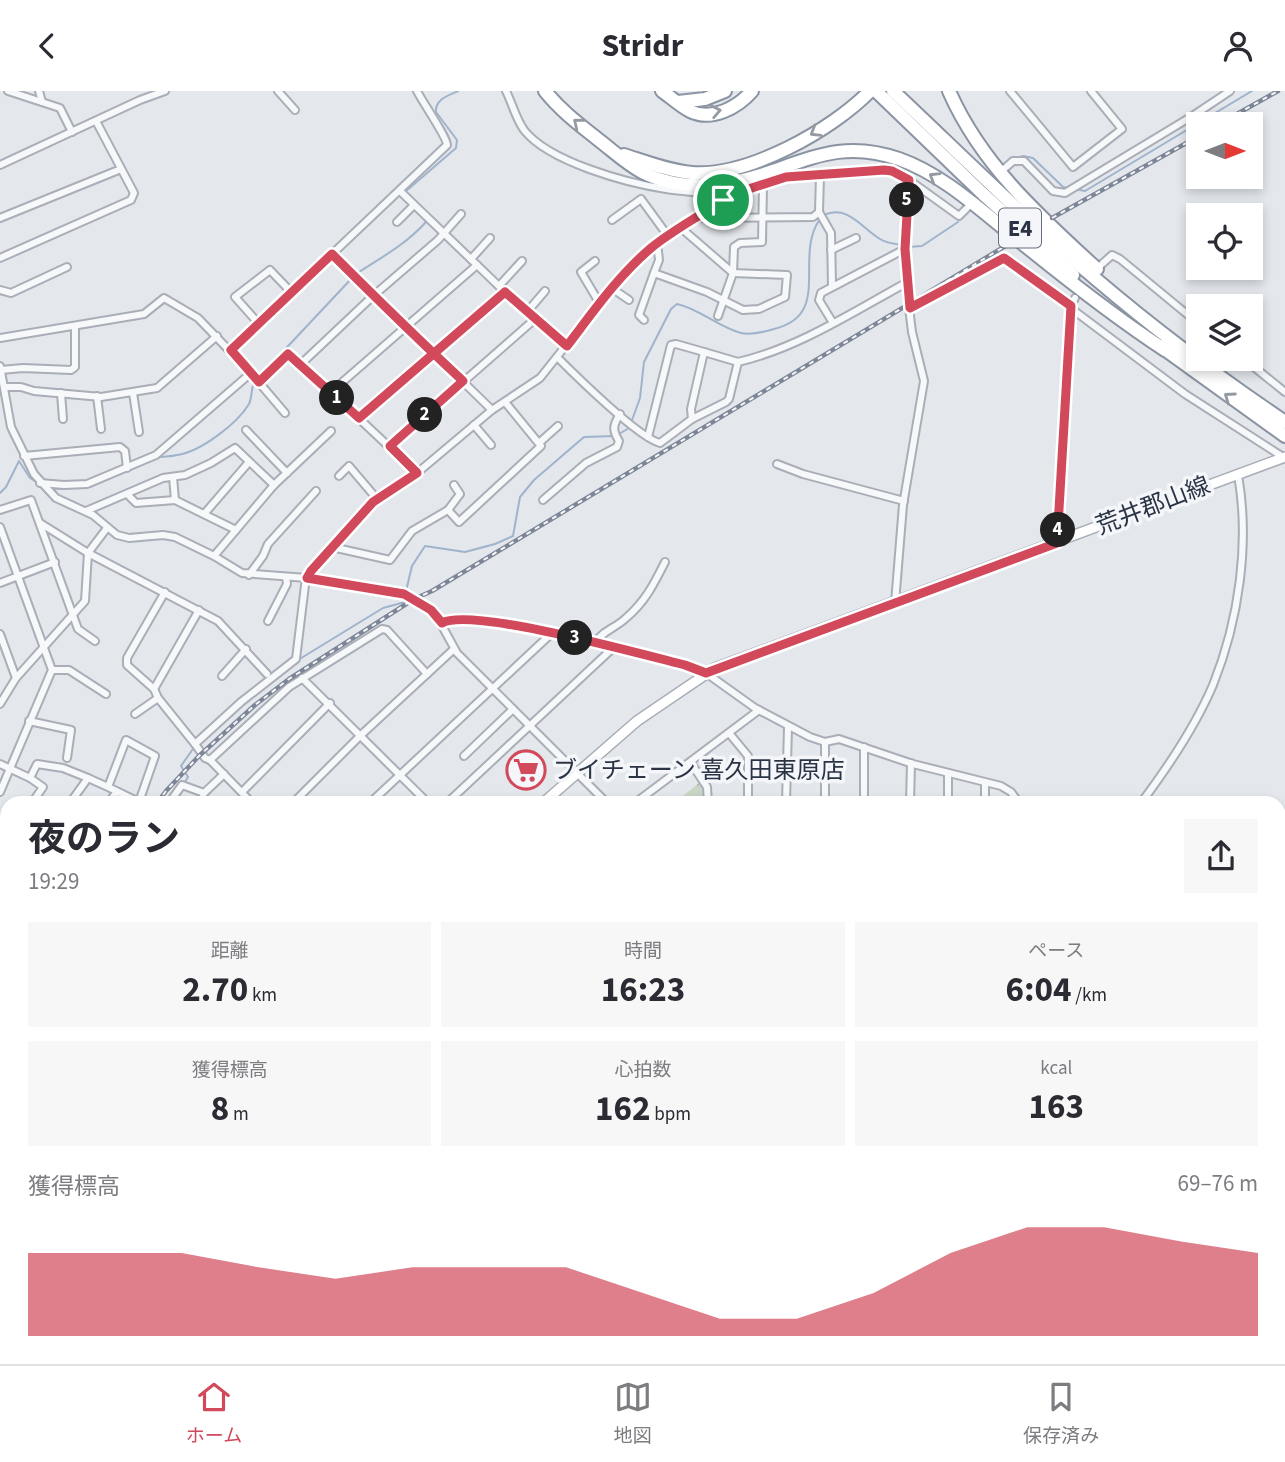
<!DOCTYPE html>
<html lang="ja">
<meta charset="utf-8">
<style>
:root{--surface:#fff;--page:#f7f7f7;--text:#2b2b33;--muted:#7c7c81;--line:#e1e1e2;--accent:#d1495b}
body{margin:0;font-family:"Source Sans 3","Noto Sans JP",sans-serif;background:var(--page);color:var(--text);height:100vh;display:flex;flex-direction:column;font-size:26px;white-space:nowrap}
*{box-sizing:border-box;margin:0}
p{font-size:23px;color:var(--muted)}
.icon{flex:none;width:38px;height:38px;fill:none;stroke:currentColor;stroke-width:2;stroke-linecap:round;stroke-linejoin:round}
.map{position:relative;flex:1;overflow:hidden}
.panel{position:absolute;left:0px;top:705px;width:1286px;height:569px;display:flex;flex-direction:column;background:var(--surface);border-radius:21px 21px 0 0;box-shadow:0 4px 10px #0003}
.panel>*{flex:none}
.needle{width:46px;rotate:90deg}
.tools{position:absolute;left:1186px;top:21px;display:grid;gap:14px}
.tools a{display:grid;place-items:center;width:77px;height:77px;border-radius:0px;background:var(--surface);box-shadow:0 4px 10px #0003;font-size:35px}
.pin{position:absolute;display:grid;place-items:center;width:60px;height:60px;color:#fff;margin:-30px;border:4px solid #fff;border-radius:50%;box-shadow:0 2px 7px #0007}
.km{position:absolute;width:35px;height:35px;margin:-18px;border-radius:50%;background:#222;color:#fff;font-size:19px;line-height:35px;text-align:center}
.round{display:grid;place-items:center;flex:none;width:74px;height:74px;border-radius:0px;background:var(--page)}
.summary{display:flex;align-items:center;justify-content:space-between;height:119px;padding:0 28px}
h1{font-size:38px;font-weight:700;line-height:52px}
.metrics{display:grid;grid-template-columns:repeat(3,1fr);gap:10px;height:119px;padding:7px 28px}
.metrics div{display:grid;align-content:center;border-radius:0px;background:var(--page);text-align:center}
.metrics b{font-size:35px;font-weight:700}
.metrics small{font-size:19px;font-weight:400}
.metrics p{font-size:19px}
.chart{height:196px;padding:14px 28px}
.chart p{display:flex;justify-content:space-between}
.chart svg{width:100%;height:126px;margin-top:7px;fill:var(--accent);opacity:.7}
header{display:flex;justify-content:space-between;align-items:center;height:91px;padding:0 28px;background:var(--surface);font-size:32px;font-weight:700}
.tab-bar{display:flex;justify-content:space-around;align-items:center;height:98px;border-top:2px solid var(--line);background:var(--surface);font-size:19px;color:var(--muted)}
.tab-bar a{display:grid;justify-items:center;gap:4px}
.tab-bar .on{color:var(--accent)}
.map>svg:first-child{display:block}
</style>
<header><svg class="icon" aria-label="back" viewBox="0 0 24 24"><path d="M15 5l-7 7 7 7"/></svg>Stridr<svg class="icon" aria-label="person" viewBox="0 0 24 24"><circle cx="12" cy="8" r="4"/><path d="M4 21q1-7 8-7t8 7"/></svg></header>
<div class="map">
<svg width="1285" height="1273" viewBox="0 0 1285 1273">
<defs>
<pattern id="grass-tufts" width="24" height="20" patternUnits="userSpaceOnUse" patternTransform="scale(1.75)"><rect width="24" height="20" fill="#c9d6c5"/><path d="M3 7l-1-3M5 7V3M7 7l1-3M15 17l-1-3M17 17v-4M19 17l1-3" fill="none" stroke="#adb8ab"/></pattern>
</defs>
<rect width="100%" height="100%" fill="#e4e7ec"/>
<polygon fill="url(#grass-tufts)" points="699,692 704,698 704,712 674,712"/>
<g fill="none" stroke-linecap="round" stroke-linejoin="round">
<g stroke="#9fb4cc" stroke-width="2">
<polyline points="1020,66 1023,65 1033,67 1063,96 1069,97"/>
<polyline points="1075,98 1085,100 1252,0"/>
<path d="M407 103 405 101 456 57 457 49 436 21C435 8 448 5 458 0"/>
<path d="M824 124C847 113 862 137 880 148 886 152 895 153 902 154"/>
<polyline points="908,156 922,155 958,131"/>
<path d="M356 183C382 166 405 154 426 131L422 125"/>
<polyline points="260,285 352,187"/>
<path d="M631 332 640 307 644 271 671 218 677 213C700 218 718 236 741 242 751 244 764 241 774 238 833 224 793 166 820 128"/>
<polyline points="619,343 629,337"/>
<path d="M155 367C163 365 169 366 177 364 200 361 237 333 249 313 252 307 251 298 254 292"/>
<polyline points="50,397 54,398 90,396 147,371"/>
<polyline points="0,402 6,396 19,370 30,387 38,392"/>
<polyline points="406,500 412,475 425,455 465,461 495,453 513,445 520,406 534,389 584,346 614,345"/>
<polyline points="298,569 383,517 405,511 405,506"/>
<polyline points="185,691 188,686 181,675 195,655"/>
<polyline points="134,1273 135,1267"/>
</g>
<g stroke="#9fb4cc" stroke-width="12">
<polyline points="1279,1058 1285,1051"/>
<polyline points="1156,1273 1160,1267"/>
</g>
<g stroke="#a9aeb7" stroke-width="10">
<g id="street">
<polyline points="8,0 60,17 72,41"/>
<polyline points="39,0 42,11"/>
<polyline points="278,0 295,19"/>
<path d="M506 0C512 12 516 28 524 39 549 71 627 92 666 98 684 101 707 100 723 109"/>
<polyline points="1010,0 1073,76 1122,38 1091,0"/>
<polyline points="0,74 140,9 165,0"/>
<polyline points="1004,78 1013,70 1024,70 1053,100 1065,102 1194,24 1230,0"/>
<polyline points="820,84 819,121 831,142 832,195"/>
<polyline points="400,100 505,201 567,255"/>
<polyline points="0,127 121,78"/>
<polyline points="697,127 813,126 819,121"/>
<polyline points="612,129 641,108 668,145"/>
<polyline points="397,131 414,114"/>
<polyline points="657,152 659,169 654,182 707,201 743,219 759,218 785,206 787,184 733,182 681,137"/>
<polyline points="831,159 856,147"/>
<polyline points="332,163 492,319"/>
<polyline points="0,167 131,109 134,102 96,30"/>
<polyline points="471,168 490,147"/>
<polyline points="595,170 581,181 600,213"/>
<polyline points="1102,173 1112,164 1120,168 1199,233"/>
<polyline points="499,195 522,170"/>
<polyline points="613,198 629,209"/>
<polyline points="0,199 11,202 67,176"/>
<polyline points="910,217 1004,167 1185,303 1283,366"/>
<polyline points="527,221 545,200"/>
<polyline points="718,225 733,182 734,156 740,152 762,151 763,93"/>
<polyline points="644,229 639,224 654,182"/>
<polyline points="833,232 819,209 821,202 905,158"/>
<polyline points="259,233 235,206 270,179 292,202"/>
<polyline points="0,247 144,223 164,207 198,227 251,282 156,364 87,393 64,394 40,392"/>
<path d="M231 259 447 54C447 46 423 12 417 0"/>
<path d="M558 267C576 285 639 347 660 352L692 328 726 311 729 308 738 271C798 257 853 221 906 192"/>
<polyline points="1244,268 1285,301"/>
<polyline points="0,275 11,336 34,383 56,407 93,424 117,444 129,447 163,444 175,446 214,465 242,482 307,487 399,502 411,506 435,522 457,562 607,712"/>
<polyline points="1,279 23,277 71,279 75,276 75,235"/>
<polyline points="251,282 285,322"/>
<polyline points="259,291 288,263 301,273"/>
<polyline points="5,296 21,296 34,300 101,306 157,297 217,245"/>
<polyline points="331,301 477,174"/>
<polyline points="61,302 63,328"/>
<polyline points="133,302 139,341"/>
<polyline points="97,305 101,338"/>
<polyline points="359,328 505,201"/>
<polyline points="692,328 691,318 704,261 738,271"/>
<polyline points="474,334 491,354"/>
<polyline points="246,339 287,382"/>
<polyline points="648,346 671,254 676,253 704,261"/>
<polyline points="539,352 558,335"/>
<polyline points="390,355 535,228"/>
<polyline points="24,365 120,356 125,360 127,377"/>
<polyline points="777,373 803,383 904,410"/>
<polyline points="417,382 301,273 373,205 438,149 461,123"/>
<polyline points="339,385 349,375 377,408"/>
<polyline points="173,386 175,409 236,439"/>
<polyline points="274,394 331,340"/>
<polyline points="128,404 136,412 175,409"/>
<path d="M543 409 586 372 617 356 619 350C612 339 613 334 620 323"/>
<polyline points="0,419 31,409 78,538 95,550"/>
<polyline points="448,419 460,403 454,394"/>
<polyline points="86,420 163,387 185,384 211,372 235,357 274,394 214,465"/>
<polyline points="205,422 249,371"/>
<polyline points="40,432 88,462 218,530 267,583"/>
<polyline points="0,436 52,579 0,701"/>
<polyline points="1057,452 1071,215 1075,207"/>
<polyline points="332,456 390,469 412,440 448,419 459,431 541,355 505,311"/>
<polyline points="249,484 263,465 268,453 316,400"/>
<polyline points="0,492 55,471"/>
<polyline points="165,501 127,567 127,574 154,598 158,607 195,653 241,611 296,568 305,494 309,483 373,411 417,382 492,319 540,287 622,184 638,169 668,145 733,103 786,86 888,79 909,89 959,125 968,116"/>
<polyline points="895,512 903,414 924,290 912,241 906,192 905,158 909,89"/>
<polyline points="268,530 287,493 286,486"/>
<path d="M442 532C471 516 645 564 686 574L706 582 755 617 810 646 825 651 839 648 913 673 1001 695 1011 701 1019 712"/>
<polyline points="0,543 16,587"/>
<path d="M595 552C603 539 616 537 626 527 645 511 654 493 665 471"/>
<polyline points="52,579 69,579 106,603"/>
<polyline points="222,585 246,558"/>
<polyline points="302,587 428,712"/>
<polyline points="154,598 199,519"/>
<polyline points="0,613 16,587 85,510 88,462 107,437"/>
<polyline points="135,623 158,607"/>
<polyline points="29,630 71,639 67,667"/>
<polyline points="729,642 748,665 748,712"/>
<polyline points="195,653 205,667 210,669 252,712"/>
<polyline points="464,665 513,618"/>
<polyline points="210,669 289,596 382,538 387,539 427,583"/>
<polyline points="691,672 707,696 708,712"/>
<polyline points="0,673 30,687 37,673 63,677 88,687 70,712"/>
<polyline points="30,687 43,696 32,712"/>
<polyline points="88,687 108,696 126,649 155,665 139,711 108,696"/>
<polyline points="242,701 330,612"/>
<polyline points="108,712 117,701"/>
<polyline points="169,712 182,694 204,702"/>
<polyline points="200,712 204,702 224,683"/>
<polyline points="293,712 361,644 454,558"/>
<polyline points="370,712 552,542"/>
<polyline points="447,712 614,556"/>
<polyline points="635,712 759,619"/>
<polyline points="786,712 788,636"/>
<polyline points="825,712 825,651"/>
<polyline points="864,712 864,656"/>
<polyline points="910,712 911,672"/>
<polyline points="948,712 948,683"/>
<polyline points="985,712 985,692"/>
<path d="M1141 712C1168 676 1195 636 1213 594 1239 529 1250 452 1238 384"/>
<polyline points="0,755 7,746"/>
<polyline points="0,805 7,798"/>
<polyline points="0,841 7,849"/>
<polyline points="0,864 7,857"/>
<polyline points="1279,870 1285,870"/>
<polyline points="0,956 7,952"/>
<polyline points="0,1057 7,1041"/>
<polyline points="0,1060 7,1061"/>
<polyline points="0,1094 7,1098"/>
<polyline points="0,1233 7,1237"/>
<polyline points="1279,1255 1285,1247"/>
<polyline points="173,1269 202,1273"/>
<polyline points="223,1273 225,1267"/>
<polyline points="287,1273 288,1267"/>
<polyline points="346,1273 347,1267"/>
<polyline points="394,1273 397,1267"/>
<polyline points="847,1273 849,1267"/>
<polyline points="1266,1273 1270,1267"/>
</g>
</g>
<g stroke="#a9aeb7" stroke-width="12">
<g id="secondary">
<polyline points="543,712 637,630 715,577 1285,366"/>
<polyline points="72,1268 80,1273"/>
<polyline points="456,1273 458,1267"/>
</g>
</g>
<g stroke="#8b94a3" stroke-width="16">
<g id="highway">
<path d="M545 0C561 20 580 34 600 50 613 60 627 73 642 81 678 100 724 96 761 84 812 67 844 49 899 68 944 84 980 119 1017 148 1065 187 1113 225 1165 259"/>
<path d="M662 0C671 6 680 15 690 20 712 31 738 16 752 0"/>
<polyline points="876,0 983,103 1073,184"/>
<path d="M893 0C961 64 1026 129 1097 189 1157 240 1220 287 1285 331"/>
<path d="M949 0C981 73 1039 125 1097 178"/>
<polyline points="678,11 705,8 725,0"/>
<path d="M624 64C646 71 669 80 692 82 748 86 832 39 870 0"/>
<polyline points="1160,255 1285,345"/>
</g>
</g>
<use href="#street" stroke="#f7f8fa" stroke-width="6"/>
<use href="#secondary" stroke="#fff" stroke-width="9"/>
<use href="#highway" stroke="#fff" stroke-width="12"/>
<g stroke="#7d8696" stroke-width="4.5">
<g id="rail">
<polyline points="1219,33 1278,0"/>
<polyline points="1052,127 1199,45"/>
<polyline points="157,712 166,700 199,665 255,614 289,588 414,508 432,500 1012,151"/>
<polyline points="0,1030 7,1014"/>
</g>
</g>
<use href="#rail" stroke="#f4f6f9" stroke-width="2" stroke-dasharray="5" stroke-linecap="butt"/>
</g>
<defs><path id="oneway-chevron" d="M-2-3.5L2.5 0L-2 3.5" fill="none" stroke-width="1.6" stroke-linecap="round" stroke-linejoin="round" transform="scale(1.75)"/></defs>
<g stroke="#959aa2">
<use href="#oneway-chevron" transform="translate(716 20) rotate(-11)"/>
<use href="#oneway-chevron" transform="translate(578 32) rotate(-141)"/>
<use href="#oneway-chevron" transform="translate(815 41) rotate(149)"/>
<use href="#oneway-chevron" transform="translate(934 86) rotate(-149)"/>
<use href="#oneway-chevron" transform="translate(1229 306) rotate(-145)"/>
</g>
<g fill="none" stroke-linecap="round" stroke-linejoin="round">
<g stroke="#fff" stroke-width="14">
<path id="route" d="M723 109C700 125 673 139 651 157 618 185 593 221 567 255L505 201 359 327 288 263 259 291 231 259 332 163C375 206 419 249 463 290L390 355 417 382 373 411 311 480 307 487 404 503 431 519 442 532C472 516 645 564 685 574L706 582 1057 452 1071 215 1004 167 910 217 905 158 909 89 892 80 884 79 786 86 733 103 723 109"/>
</g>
<use href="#route" stroke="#d1495b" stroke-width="9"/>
</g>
<defs>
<g id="supermarket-ring" transform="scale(2.0125)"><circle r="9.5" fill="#f4f6f9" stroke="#d1495b" stroke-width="1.5"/><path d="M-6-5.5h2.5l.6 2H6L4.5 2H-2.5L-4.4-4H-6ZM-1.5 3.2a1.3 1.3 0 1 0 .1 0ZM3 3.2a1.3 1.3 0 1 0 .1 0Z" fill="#d1495b"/></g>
</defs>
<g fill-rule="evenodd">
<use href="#supermarket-ring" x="526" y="679"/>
</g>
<g text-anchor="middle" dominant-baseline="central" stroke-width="7" stroke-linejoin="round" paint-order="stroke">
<rect fill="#f4f6f9" stroke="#676e7b" stroke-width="2" x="999" y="117.5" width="42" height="39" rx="5"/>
<g font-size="23" font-weight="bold" fill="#2b3445">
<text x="1020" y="137">E4</text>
</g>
<g font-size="24" fill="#2b3445" stroke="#f4f6f9">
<text transform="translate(1153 415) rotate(-21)">荒井郡山線</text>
</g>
<g font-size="24" fill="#2b3445" stroke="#f4f6f9" text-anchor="start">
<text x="553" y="679">ブイチェーン 喜久田東原店</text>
</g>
</g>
</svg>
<div class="tools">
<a><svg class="needle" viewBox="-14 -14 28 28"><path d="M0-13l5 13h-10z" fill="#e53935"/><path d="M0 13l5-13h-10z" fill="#7c7c81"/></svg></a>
<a><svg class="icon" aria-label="locate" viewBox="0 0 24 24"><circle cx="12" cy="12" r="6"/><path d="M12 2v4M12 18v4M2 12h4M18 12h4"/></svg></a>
<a><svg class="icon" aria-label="layers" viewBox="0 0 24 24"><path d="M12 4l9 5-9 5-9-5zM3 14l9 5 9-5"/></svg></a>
</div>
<div class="pin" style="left:723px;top:109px;background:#1e9e55"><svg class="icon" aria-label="arrive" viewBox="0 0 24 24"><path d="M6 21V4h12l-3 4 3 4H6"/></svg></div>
<b class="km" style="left:337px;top:307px">1</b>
<b class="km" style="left:425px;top:324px">2</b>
<b class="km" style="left:575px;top:547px">3</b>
<b class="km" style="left:1058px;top:439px">4</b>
<b class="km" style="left:907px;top:109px">5</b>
<section class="panel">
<div class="summary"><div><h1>夜のラン</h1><p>19:29</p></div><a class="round"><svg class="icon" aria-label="share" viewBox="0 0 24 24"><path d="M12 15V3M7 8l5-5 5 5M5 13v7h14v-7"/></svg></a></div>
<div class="metrics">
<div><p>距離</p><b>2.70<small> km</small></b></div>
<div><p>時間</p><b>16:23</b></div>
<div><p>ペース</p><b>6:04<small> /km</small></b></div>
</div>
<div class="metrics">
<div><p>獲得標高</p><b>8<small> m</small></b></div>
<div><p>心拍数</p><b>162<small> bpm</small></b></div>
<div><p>kcal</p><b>163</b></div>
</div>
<div class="chart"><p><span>獲得標高</span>69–76 m</p>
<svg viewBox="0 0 160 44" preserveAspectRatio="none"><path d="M0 44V15L10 15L20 15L30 20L40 24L50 20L60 20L70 20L80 29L90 38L100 38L110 29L120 15L130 6L140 6L150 11L160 15V44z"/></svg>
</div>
</section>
</div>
<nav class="tab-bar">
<a class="on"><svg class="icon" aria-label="home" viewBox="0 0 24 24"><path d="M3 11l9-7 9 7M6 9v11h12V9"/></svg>ホーム</a>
<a><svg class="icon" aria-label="map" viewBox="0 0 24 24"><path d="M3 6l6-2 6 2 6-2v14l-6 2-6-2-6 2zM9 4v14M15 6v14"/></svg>地図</a>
<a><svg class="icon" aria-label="saved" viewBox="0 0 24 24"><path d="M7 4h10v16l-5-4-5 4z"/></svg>保存済み</a>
</nav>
